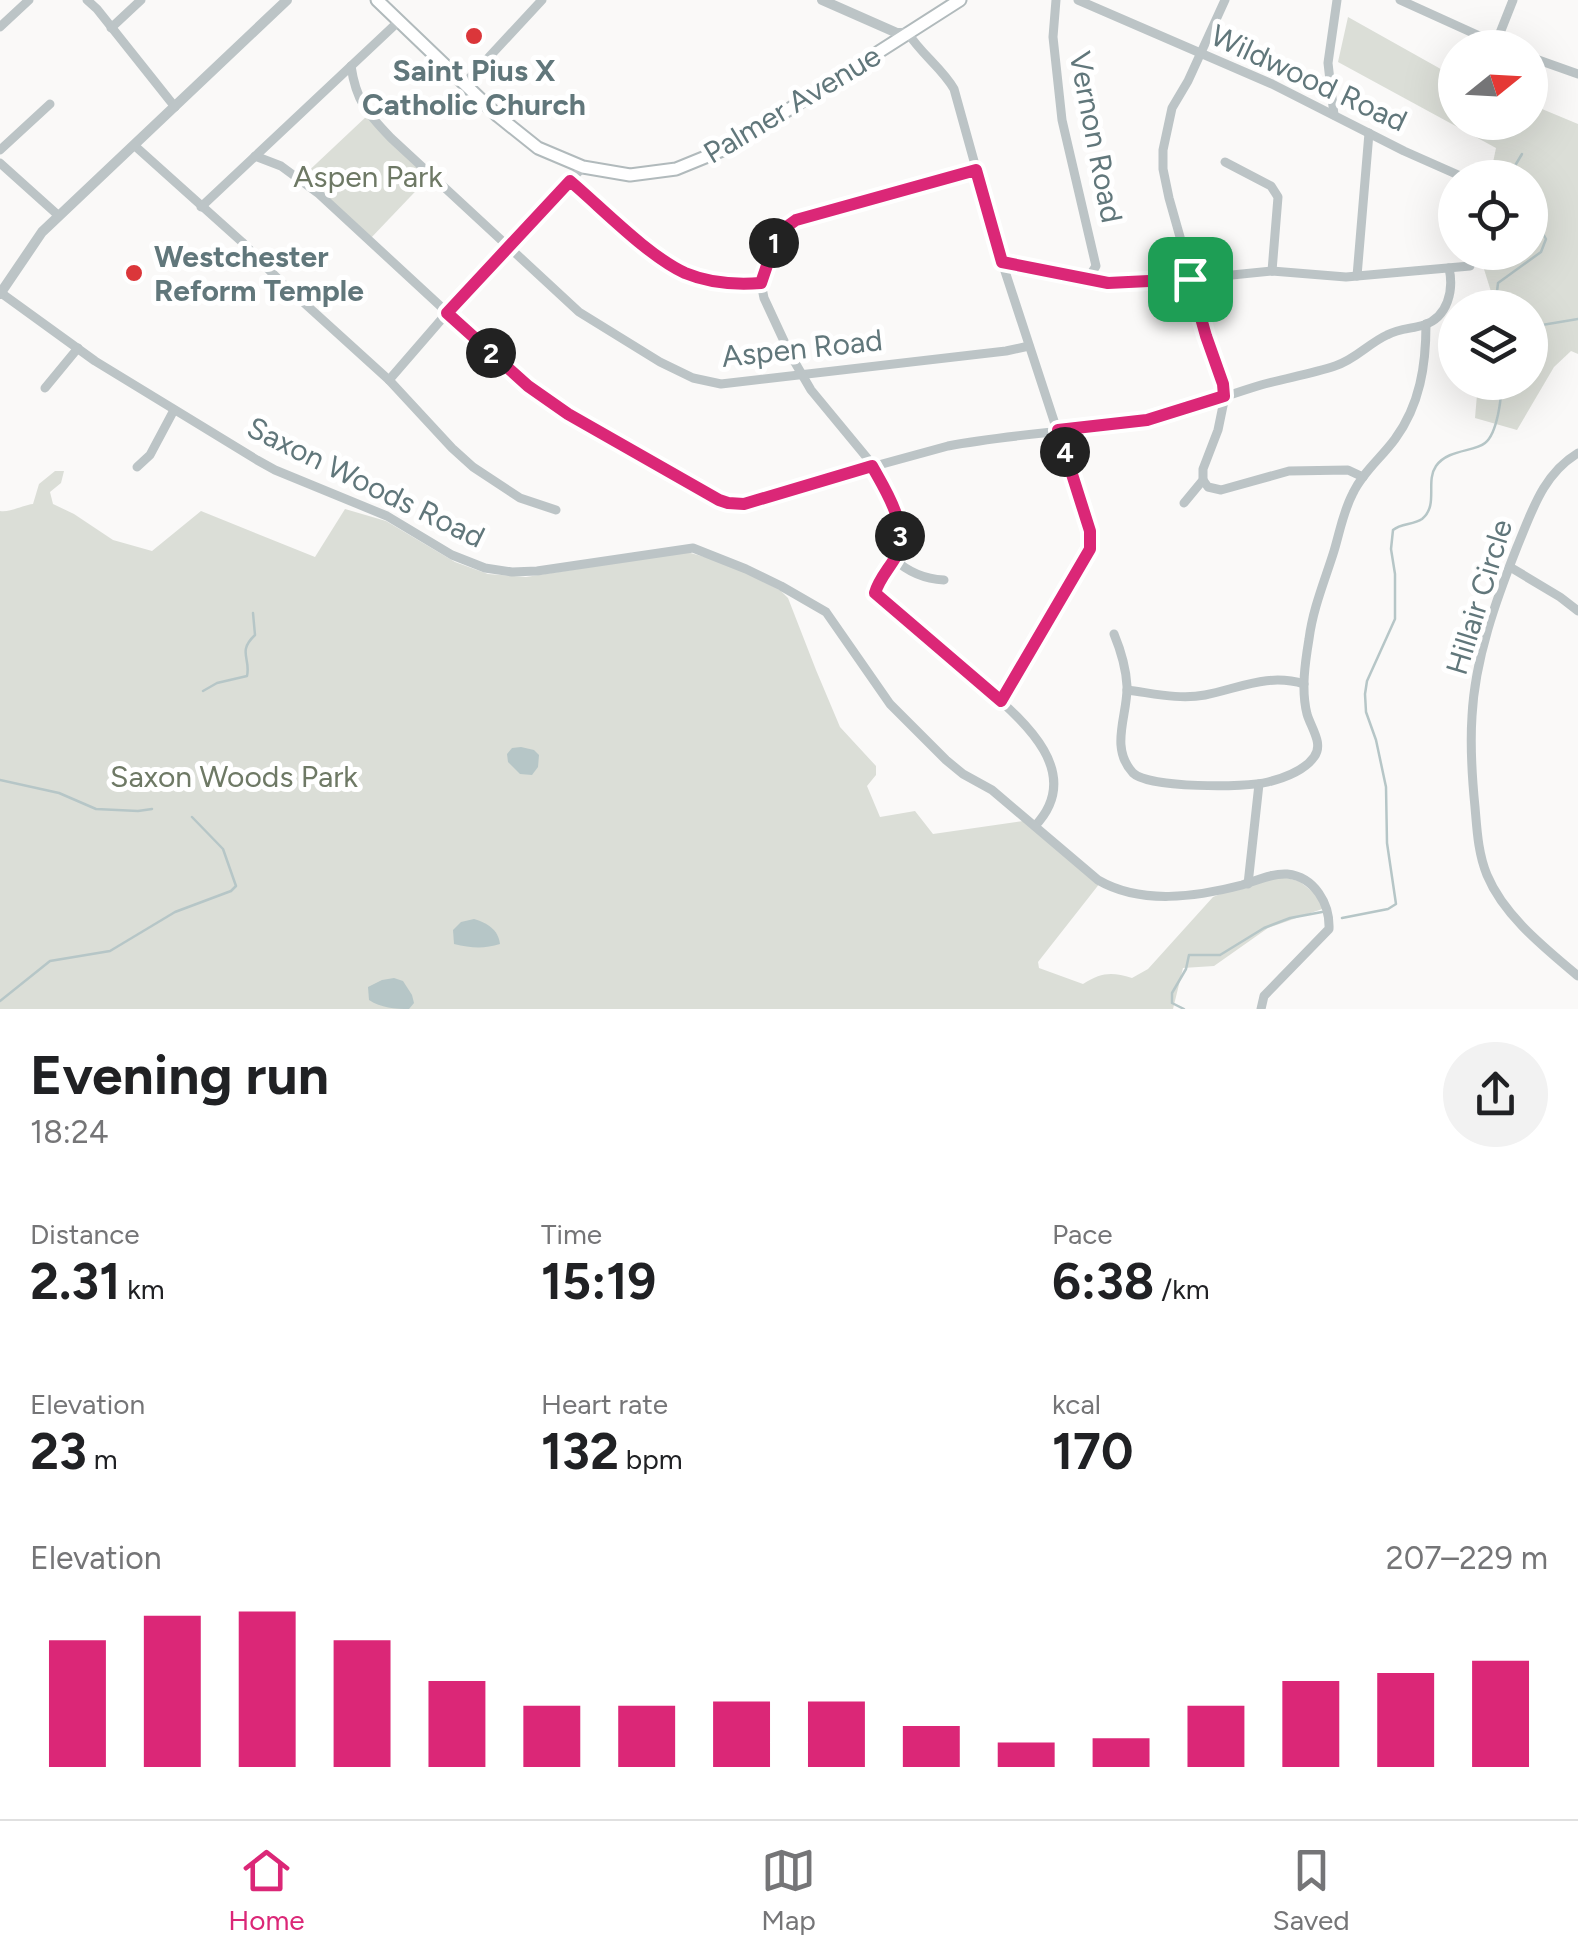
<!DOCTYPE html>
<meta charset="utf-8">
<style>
:root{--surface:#fff;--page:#f2f2f2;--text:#202124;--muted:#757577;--line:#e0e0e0;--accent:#db2777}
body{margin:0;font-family:Figtree,sans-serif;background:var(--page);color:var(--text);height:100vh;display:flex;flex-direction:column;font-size:38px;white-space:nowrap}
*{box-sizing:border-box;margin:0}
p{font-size:32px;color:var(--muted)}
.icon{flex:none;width:55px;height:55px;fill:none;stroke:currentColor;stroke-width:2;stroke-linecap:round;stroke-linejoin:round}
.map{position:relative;height:1009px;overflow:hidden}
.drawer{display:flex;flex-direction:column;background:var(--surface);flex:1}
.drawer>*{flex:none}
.needle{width:65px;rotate:72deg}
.buttons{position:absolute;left:1438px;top:30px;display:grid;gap:20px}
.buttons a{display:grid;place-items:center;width:110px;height:110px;border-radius:50%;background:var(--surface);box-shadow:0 10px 40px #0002;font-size:50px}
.pin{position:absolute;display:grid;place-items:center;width:85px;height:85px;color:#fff;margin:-42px;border-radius:20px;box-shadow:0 5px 15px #0006}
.km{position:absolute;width:50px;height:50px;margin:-25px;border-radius:50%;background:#222;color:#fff;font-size:28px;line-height:50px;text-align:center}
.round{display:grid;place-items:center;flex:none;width:105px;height:105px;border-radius:52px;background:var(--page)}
.overview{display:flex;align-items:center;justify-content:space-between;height:170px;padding:0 30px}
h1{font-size:55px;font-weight:700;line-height:75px}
.stats{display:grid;grid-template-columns:repeat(3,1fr);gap:15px;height:170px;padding:10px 30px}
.stats div{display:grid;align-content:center}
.stats b{font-size:50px;font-weight:700}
.stats small{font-size:28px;font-weight:400}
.stats p{font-size:28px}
.chart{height:280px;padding:20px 30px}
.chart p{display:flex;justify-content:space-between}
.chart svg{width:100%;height:180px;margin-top:10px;stroke:var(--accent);stroke-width:6}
.menu{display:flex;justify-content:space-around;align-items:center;height:140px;border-top:2px solid var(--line);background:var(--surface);font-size:28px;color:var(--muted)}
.menu a{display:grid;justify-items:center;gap:5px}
.menu .selected{color:var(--accent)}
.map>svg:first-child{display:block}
</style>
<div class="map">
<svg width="1578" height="1009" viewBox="0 0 1578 1009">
<rect width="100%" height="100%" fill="#faf9f8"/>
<g fill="#dbded7">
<polygon points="1348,17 1455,77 1455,122 1530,122 1530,104 1578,124 1578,354 1571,351 1554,367 1517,430 1475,418 1478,383 1530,382 1530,308 1489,307 1493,298 1483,266 1493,253 1530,252 1530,178 1490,177 1496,148 1338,62"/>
<polygon points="368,115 431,175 369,240 300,179"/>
<path d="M55 471H64L61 483 50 492 53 504 74 514 113 540 152 551 201 511 315 557 345 509 386 521 455 562 488 574 526 577 687 552 726 563 781 591 788 598 816 670 840 727 876 766V775L867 786 880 817 915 811 933 834 1023 821 1100 883 1038 962 1039 968 1083 984C1102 972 1112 972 1132 978L1148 969 1213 897 1269 874 1299 881 1318 896 1325 908 1268 928 1214 966 1183 968 1173 1009H0V511C9 513 23 505 33 504L39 484Z"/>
</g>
<g fill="#b6c6c7">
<polygon points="521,747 534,750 539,755 538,767 532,775 520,774 508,762 507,754 512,748"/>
<path d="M474 919C487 923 498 929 500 944 484 949 471 948 454 944L453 930 461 922Z"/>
<path d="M394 978 403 981 412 995 414 1003 409 1009C395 1009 381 1008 369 1000L368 987 382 980Z"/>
</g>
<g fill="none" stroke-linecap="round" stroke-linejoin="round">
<g stroke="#b6c6c7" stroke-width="2.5">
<polyline points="1515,178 1513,169 1522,154"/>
<polyline points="1495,308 1498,283 1541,252 1546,239 1530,211"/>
<polyline points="1530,327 1578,319"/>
<path d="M203 691 217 683 247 676C251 658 237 652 255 635L253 613"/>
<polyline points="0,780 59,793 96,809 138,811 152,809"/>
<path d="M1342 918 1388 909 1396 904 1387 843 1386 787 1376 740 1366 712 1365 694 1367 681 1395 619V574L1391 549 1393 530C1401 523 1413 525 1422 519 1439 505 1425 482 1436 466 1448 449 1474 452 1485 443 1497 434 1503 395 1500 382"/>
<polyline points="0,1001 50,961 110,951 175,912 231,891 236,886 223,849 192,817"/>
<polyline points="1184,1009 1172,1003 1172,993 1186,969 1189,955 1220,955 1264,928 1290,918 1322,912"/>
</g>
<g stroke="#b1babc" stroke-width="15">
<polyline id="secondary" points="377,0 498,116 538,148 583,167 630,175 676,169 730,147 960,0"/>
</g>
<g stroke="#bcc4c6" stroke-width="9">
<polyline points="87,0 97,9 175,107"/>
<polyline points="1056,0 1053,37 1062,120 1096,266 1087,280"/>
<polyline points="1078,0 1272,84 1404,151 1465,178"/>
<polyline points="1400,0 1506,48"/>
<polyline points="0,27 29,0"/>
<polyline points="111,28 141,0"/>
<path d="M908 33C921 54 942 68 954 89L1002 262 1090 531V549L1086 559 1001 701"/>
<polyline points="1496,43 1513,0"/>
<polyline points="1530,57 1578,74"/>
<path d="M351 66C356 101 367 113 391 138L579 312 660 362 693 378 721 384 1006 351 1029 346"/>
<polyline points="464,84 542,0"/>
<polyline points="1334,115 1328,63 1337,0"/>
<polyline points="135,146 242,242 281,282 389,380 452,448 473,467 520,498 556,510"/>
<polyline points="0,150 50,104"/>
<path d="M255 156 281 166 319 194 528 387 568 414 683 480 719 500 736 504 948 446C1010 434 1074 432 1137 421 1179 414 1221 397 1261 385 1286 378 1311 374 1335 366 1355 360 1369 343 1387 335 1400 328 1411 329 1424 325 1448 317 1454 290 1449 268"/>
<polyline points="1225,162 1271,186 1278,197 1272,271"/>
<polyline points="0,163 59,216"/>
<path d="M975 170 796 221 779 233 761 283 764 298 790 354 811 390 868 459 895 512 900 539 896 557 879 580 875 593C887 606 903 615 916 627 938 645 959 664 980 683 1019 717 1087 771 1035 826"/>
<path d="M570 181C603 210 646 255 685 273 709 283 736 285 761 283"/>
<polyline points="201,207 399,21"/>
<polyline points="1002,262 1108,283 1182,280 1272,271 1346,277 1470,266"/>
<polyline points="1357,276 1369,133"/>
<path d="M1 293 95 361 257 460 275 470 387 516 452 555 485 568 512 572 537 571 693 548 746 569 781 586 826 612 890 704 946 760 963 774 992 790 1098 880C1141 905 1196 897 1242 885 1256 881 1272 873 1287 874 1315 877 1330 904 1329 929L1264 996 1261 1009"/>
<polyline points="389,380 447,313 583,167"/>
<polyline points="45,388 78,348"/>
<path d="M1578 453C1543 474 1532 511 1517 547 1496 600 1475 658 1472 716 1470 746 1472 777 1475 807 1477 830 1478 853 1487 875 1504 916 1545 948 1578 976"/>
<polyline points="137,467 150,455 174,410"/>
<polyline points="1203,480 1208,487 1221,490 1289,471 1348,470 1363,477"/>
<polyline points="1184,503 1203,480 1203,469 1218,430 1225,396 1169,198 1163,169 1163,150 1172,108 1188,81 1225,0"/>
<path d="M894 559C908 572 924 579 944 580"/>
<polyline points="1510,567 1560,597 1578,611"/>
<path d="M1114 634C1121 651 1126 667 1127 686 1128 715 1109 747 1133 773 1148 788 1246 788 1268 782 1284 778 1304 771 1314 757 1324 744 1311 728 1307 714 1301 690 1305 663 1309 639 1313 608 1325 580 1334 551 1340 531 1343 512 1353 493 1363 472 1381 458 1395 439 1420 405 1426 365 1426 324"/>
<path d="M1127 690C1152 693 1179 700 1205 695 1240 688 1268 673 1304 684"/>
<polyline points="1248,884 1259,784"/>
</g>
<g stroke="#bcc4c6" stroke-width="10">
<polyline points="822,0 897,33 908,33"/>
<polyline points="0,294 42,232 287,0"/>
</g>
<use href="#secondary" stroke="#fff" stroke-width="11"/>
</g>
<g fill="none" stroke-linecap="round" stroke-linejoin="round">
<g stroke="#fff" stroke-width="20">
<path id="route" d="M976 170 1002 262 1108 283 1190 279 1206 336 1223 384 1224 396 1147 420 1058 430 1090 531V549L1001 701 875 593C879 579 888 570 895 558 910 527 887 493 872 466L744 504 728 503 719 500 568 414 528 386 447 313 570 181C602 208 648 256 685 273 709 283 736 285 761 283L778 233 796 220Z"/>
</g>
<use href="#route" stroke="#db2777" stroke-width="12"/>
</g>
<g fill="#db363a" stroke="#fff" stroke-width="4">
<circle cx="474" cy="36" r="10"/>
<circle cx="134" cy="273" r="10"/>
</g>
<g text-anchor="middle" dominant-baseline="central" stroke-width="10" stroke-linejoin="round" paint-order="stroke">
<g font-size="30" font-weight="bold" fill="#61777b" stroke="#fff">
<text x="474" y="70">Saint Pius X<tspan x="474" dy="34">Catholic Church</tspan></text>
<text x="154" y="256" text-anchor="start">Westchester<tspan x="154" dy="34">Reform Temple</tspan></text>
</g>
<g font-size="30" fill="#61777b" stroke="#fff">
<text transform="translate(1309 78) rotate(25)">Wildwood Road</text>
<text transform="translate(792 104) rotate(-31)">Palmer Avenue</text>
<text transform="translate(1096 137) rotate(79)">Vernon Road</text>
<text transform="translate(802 348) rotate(-6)">Aspen Road</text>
<text transform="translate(366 482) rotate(26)">Saxon Woods Road</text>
<text transform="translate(1479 597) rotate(-73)">Hillair Circle</text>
</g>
<g font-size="30" fill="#6e7965" stroke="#fff">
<text x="368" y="176">Aspen Park</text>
<text x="234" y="776">Saxon Woods Park</text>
</g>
</g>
</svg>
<div class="buttons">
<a><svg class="needle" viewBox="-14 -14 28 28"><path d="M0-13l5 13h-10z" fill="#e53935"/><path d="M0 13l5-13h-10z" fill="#757577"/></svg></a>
<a><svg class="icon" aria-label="locate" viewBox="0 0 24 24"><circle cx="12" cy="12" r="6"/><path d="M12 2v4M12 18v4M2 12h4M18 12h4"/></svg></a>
<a><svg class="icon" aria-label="layers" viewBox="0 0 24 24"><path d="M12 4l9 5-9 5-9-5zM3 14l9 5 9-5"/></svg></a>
</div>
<div class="pin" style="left:1190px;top:279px;background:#1e9e55"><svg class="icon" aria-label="arrive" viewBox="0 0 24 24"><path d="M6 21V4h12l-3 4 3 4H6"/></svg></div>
<b class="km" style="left:774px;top:243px">1</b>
<b class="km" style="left:491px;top:353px">2</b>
<b class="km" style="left:900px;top:536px">3</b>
<b class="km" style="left:1065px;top:452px">4</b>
</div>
<section class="drawer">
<div class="overview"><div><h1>Evening run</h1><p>18:24</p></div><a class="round"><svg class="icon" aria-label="share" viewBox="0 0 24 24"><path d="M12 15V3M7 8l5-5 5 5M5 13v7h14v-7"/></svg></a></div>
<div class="stats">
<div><p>Distance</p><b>2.31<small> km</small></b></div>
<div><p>Time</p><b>15:19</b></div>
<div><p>Pace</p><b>6:38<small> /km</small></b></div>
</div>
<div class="stats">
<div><p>Elevation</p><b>23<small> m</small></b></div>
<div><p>Heart rate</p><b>132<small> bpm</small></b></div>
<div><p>kcal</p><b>170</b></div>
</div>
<div class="chart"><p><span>Elevation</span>207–229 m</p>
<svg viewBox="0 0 160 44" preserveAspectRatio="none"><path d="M5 44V13M15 44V7M25 44V6M35 44V13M45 44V23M55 44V29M65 44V29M75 44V28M85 44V28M95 44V34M105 44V38M115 44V37M125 44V29M135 44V23M145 44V21M155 44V18"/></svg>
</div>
</section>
<nav class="menu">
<a class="selected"><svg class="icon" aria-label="home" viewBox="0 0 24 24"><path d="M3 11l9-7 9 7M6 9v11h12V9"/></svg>Home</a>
<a><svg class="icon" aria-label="map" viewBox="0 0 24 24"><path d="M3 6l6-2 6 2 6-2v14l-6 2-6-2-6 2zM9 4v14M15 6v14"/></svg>Map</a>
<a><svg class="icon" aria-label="saved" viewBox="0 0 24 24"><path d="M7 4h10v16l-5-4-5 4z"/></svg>Saved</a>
</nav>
